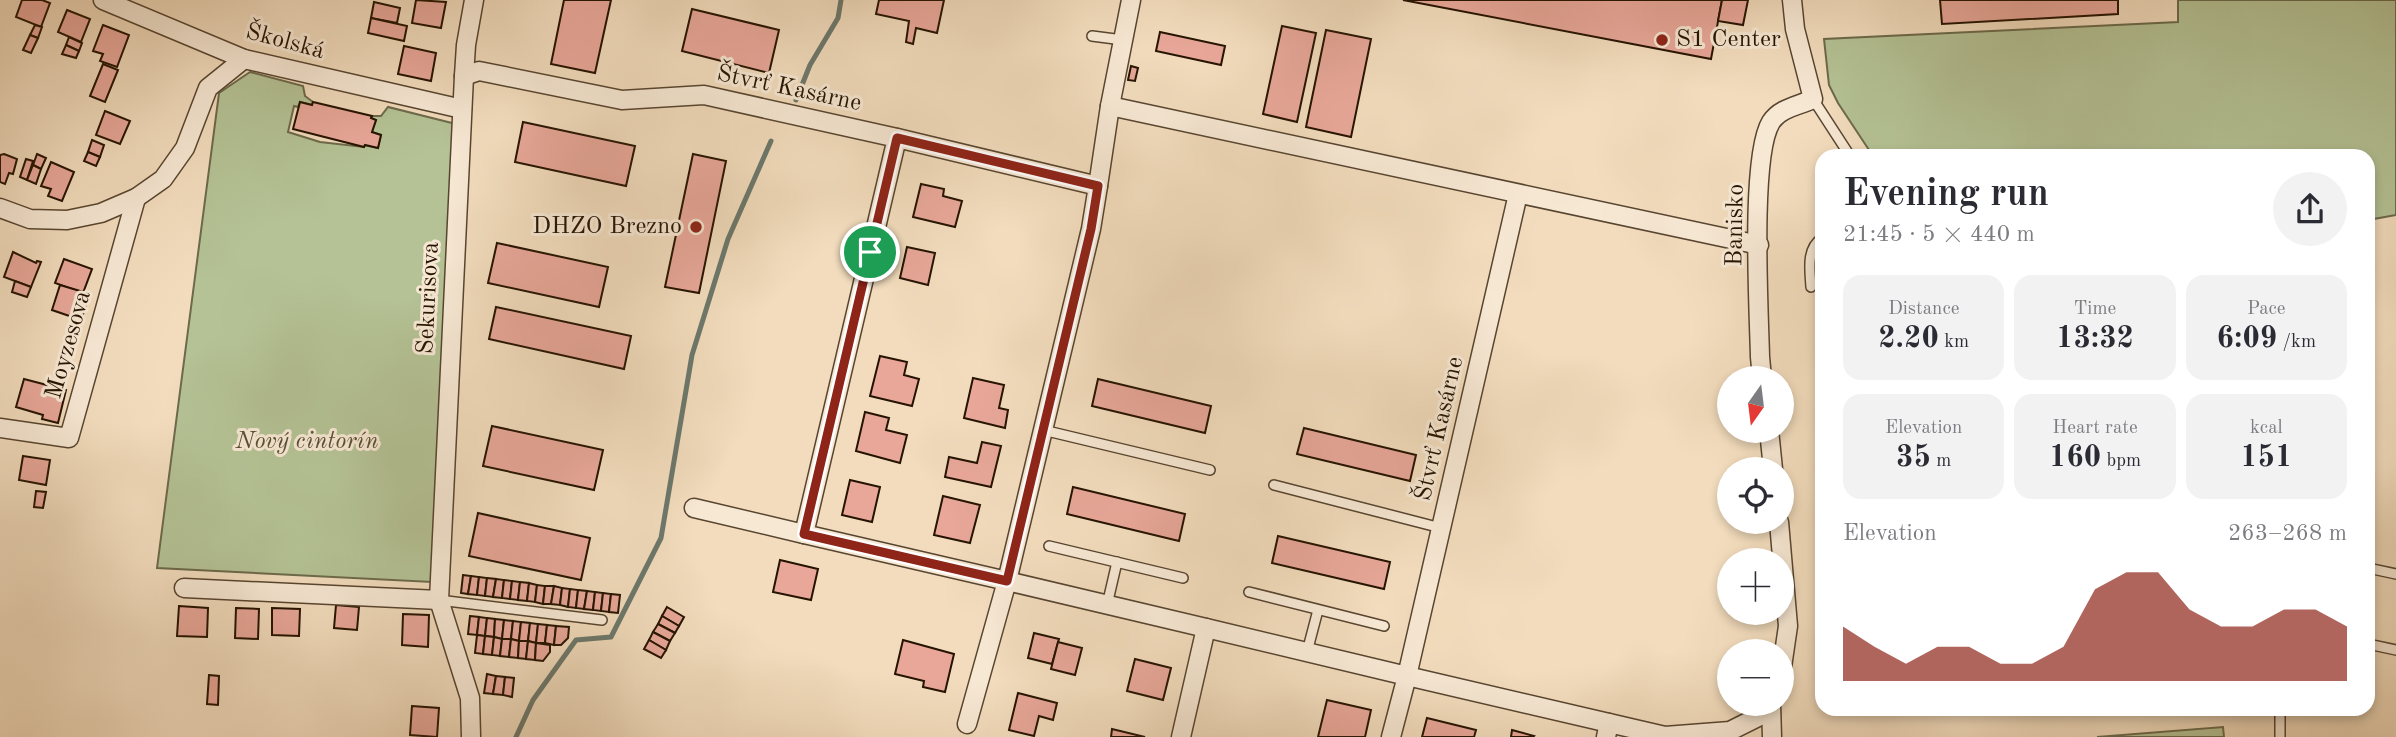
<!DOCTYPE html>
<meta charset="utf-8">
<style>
:root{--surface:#fff;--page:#f2f2f3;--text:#2b2b33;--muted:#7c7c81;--accent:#8f2418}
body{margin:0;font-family:"Old Standard TT",serif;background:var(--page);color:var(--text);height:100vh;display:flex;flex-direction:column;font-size:26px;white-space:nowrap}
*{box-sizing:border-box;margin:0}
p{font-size:23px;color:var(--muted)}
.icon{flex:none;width:38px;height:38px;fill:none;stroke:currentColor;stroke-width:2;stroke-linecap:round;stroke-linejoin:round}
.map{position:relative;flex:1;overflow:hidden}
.drawer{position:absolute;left:1815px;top:149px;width:560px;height:567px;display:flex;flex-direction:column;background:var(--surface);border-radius:21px;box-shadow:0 4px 10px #0003}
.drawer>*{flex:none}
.needle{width:46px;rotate:194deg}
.fabs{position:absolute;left:1717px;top:366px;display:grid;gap:14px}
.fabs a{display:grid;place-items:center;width:77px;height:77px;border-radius:50%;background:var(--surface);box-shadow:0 4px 10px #0003;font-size:35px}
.pin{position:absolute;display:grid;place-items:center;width:60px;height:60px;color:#fff;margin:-30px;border:4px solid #fff;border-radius:50%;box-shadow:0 2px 7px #0007}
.round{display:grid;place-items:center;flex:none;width:74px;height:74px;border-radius:37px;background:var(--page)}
.headline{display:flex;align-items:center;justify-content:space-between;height:119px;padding:0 28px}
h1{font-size:38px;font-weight:700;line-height:52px}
.figures{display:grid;grid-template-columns:repeat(3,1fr);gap:10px;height:119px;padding:7px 28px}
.figures div{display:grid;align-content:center;border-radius:18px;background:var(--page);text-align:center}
.figures b{font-size:30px;font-weight:700}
.figures small{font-size:19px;font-weight:400}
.figures p{font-size:19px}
.chart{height:196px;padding:14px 28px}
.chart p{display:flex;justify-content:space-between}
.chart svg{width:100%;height:126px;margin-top:7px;fill:var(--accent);opacity:.7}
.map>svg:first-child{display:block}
</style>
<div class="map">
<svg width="2396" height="737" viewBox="0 0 2396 737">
<rect width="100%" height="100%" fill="#f2dcbd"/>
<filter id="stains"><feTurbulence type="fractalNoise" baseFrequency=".00286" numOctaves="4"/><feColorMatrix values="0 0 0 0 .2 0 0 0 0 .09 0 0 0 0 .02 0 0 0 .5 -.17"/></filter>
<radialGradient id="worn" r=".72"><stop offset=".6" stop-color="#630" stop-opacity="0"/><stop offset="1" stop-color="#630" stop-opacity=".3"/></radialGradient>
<g fill="#b4c295" stroke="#6c6a4b" stroke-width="2">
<polygon points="2178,0 2396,0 2396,215 2368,220 2368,156 1873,156 1838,103 1829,85 1824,39 2178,22"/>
<polygon points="250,72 303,86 305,96 313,102 312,105 300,102 298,107 294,106 288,132 320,142 364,147 365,145 378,148 381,135 372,132 376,120 371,118 372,116 381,116 388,107 460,125 432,582 157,568 219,93"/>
<polygon points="2223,727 2224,737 2097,737"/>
</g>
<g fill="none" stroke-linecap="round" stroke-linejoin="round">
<g stroke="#6c786c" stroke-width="5">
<polyline points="796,100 810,65 838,18 841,0"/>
<polyline points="516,737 533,700 576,640 611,637 661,538 692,355 728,239 771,141"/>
</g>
</g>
<g fill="#e8a799" stroke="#251301" stroke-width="2">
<polygon points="22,0 42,0 50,3 41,27 16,17"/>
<polygon points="416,0 446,2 441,28 412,23"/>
<polygon points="564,0 611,0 595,73 551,64"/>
<polygon points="879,0 944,0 937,33 916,28 913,44 906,42 909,21 876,14"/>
<polygon points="1403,0 1722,0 1711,59"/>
<polygon points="1722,0 1748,0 1743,25 1718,21"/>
<polygon points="1940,0 2118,0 2118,14 1942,24"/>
<polygon points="374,2 400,8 397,23 371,18"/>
<polygon points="692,9 779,30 769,73 682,51"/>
<polygon points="67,10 90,19 81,42 58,32"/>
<polygon points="371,18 407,26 404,41 368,33"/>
<polygon points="35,25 42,27 38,38 30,35"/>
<polygon points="103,25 129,35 117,67 100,61 103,54 93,51"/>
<polygon points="1282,26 1316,33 1297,122 1263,114"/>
<polygon points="1326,30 1371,39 1351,137 1306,127"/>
<polygon points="1160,32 1225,46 1221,65 1156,51"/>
<polygon points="30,35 38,38 31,53 23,50"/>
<polygon points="69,37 82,43 79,51 66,45"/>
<polygon points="66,45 79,51 76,58 62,54"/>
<polygon points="404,46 436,53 431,81 398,74"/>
<polygon points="103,64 118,70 105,102 90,96"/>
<polygon points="1131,66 1138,68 1135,81 1128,80"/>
<polygon points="300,102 312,105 313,102 372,116 371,118 376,120 372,132 381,135 378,148 365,145 364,147 293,129"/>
<polygon points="105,111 130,121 120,144 96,135"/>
<polygon points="523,122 635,146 626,186 515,162"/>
<polygon points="92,140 104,145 100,157 88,152"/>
<polygon points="88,152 100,157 96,166 84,161"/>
<polygon points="4,154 17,159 13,174 9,173 5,184 0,182 0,155"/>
<polygon points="37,154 46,158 41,169 33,165"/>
<polygon points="693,154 726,161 699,293 665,287"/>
<polygon points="26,159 33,161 27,180 20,177"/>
<polygon points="51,162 74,172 62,201 48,196 51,189 41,186"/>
<polygon points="33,165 41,169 36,184 27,180"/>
<polygon points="921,184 944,189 943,196 962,201 955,227 913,217"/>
<polygon points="497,243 608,267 599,307 488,283"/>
<polygon points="907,247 935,253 928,285 900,278"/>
<polygon points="13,252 36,263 37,261 41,262 31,287 4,277"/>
<polygon points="64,259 92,269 83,293 55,283"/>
<polygon points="15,281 31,287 27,297 12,292"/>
<polygon points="60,285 90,294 81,320 52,310"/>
<polygon points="496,307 631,336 624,369 489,339"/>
<polygon points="880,356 907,362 904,375 919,379 912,406 870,396"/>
<polygon points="973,378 1004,385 999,408 1008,410 1005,428 964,418"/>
<polygon points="24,379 66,390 58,423 42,419 43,415 16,407"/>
<polygon points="1098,379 1211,406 1205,433 1092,406"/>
<polygon points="865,412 889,418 886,430 907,435 900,463 856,451"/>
<polygon points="492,426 603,450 594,490 483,466"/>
<polygon points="1304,428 1416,455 1410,481 1297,454"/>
<polygon points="982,442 1001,446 991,487 945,477 949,457 977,463"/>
<polygon points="23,456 50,460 46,485 19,480"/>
<polygon points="850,480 880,487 872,522 842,515"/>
<polygon points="1073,487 1185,514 1179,541 1067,514"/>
<polygon points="36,491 46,492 43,508 34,507"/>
<polygon points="943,496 980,505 970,543 934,535"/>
<polygon points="478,513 590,538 581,580 469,556"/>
<polygon points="1278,536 1390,562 1384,589 1272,563"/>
<polygon points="780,560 818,569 811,600 773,592"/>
<polygon points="463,575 471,576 468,594 461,593"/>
<polygon points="471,576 479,577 477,595 468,594"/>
<polygon points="479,577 487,578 485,596 477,595"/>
<polygon points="487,578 496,579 493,597 485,596"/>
<polygon points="496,579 504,580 502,598 493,597"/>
<polygon points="504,580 512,581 510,599 502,598"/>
<polygon points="512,581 520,582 518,600 510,599"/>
<polygon points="520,582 529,583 527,601 518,600"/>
<polygon points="529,583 537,585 535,602 527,601"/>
<polygon points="537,585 545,586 543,604 535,602"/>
<polygon points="545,586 554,586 551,604 543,604"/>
<polygon points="554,586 562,588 560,605 551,604"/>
<polygon points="562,588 570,589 568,607 560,605"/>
<polygon points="570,589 578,590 576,608 568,607"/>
<polygon points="578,590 587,591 584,609 576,608"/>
<polygon points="587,591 595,592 593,610 584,609"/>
<polygon points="595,592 603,593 601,611 593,610"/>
<polygon points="603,593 611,594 609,612 601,611"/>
<polygon points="611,594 620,595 618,613 609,612"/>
<polygon points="336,605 359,607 357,630 334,628"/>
<polygon points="179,606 208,608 207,637 177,636"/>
<polygon points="667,607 684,617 679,626 662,616"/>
<polygon points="236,608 259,609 258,639 235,638"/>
<polygon points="272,608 300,609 299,636 272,635"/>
<polygon points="403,614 429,615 428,647 402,645"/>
<polygon points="470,616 479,617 477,635 468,634"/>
<polygon points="662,616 679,626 675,633 658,624"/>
<polygon points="479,617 487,618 485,636 477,635"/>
<polygon points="487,618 495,619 494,637 485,636"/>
<polygon points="495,619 504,620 502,639 494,637"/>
<polygon points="504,620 513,621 511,639 502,639"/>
<polygon points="513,621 521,622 519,641 511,639"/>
<polygon points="521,622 530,623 528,641 519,641"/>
<polygon points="530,623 538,624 536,643 528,641"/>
<polygon points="538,624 547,625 545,643 536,643"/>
<polygon points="658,624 675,633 670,641 653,632"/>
<polygon points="547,625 556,626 554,645 545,643"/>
<polygon points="556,626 569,627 568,638 561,645 554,645"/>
<polygon points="653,632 670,641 666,650 649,640"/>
<polygon points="1034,633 1059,639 1052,664 1028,658"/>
<polygon points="477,635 485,636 483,654 475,653"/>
<polygon points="485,636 494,637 492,655 483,654"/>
<polygon points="494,637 502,639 500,656 492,655"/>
<polygon points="502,639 511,639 509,657 500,656"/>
<polygon points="511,639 519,641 518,658 509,657"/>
<polygon points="649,640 666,650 661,658 644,649"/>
<polygon points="903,640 954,654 945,692 923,687 924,681 895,674"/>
<polygon points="519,641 528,641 526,659 518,658"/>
<polygon points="528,641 536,643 535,660 526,659"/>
<polygon points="1058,642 1082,648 1075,675 1051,669"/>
<polygon points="536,643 550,645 550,652 543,661 535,660"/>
<polygon points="1135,659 1171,668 1163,700 1127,691"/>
<polygon points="487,674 496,676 493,694 484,693"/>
<polygon points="209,675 219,676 218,705 207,704"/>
<polygon points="496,676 505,677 503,695 493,694"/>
<polygon points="505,677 514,678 512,697 503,695"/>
<polygon points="1018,693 1057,703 1053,720 1039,716 1034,736 1009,730"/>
<polygon points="1327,700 1371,710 1365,737 1318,737"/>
<polygon points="412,706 439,708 437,737 410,735"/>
<polygon points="1427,718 1476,730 1474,737 1422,737"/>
<polygon points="1112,729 1145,737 1111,737"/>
<polygon points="1512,730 1534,736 1533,737 1511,737"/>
</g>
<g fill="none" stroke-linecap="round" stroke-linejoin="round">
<g stroke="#584530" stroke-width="12">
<g id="lane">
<polyline points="1092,36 1123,40"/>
<polyline points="1813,99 1850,156"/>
<path d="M1811 287C1810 270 1806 249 1822 238"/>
<polyline points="1043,430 1210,470"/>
<polyline points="1274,485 1441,528"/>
<polyline points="1049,546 1183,578"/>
<polyline points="2368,568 2396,574"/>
<polyline points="1249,592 1384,626"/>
<polyline points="439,600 602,620"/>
<polyline points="1107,605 1117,562"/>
<polyline points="2368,644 2396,650"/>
<polyline points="1307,652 1318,610"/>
<polyline points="2280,737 2280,709"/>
</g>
</g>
<g stroke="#584530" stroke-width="21">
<g id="street">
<polyline points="103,0 244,59 462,109"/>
<polyline points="464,76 479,71 622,100 704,95 897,138 804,534 1007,581 1091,229 1098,186"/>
<polyline points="1110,106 1759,245"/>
<polyline points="897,138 1098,186 1110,106 1131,0"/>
<polyline points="0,208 30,219 67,220 101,213 136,198 163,179 185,148 208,88 244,59"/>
<path d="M1762 378 1760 357C1759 311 1750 156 1771 122 1780 108 1798 106 1813 99L1795 29 1792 0"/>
<polyline points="0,428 69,438 136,198"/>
<polyline points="1769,430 1773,469"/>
<polyline points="694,508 804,534"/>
<polyline points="1779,522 1788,626 1782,667"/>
<polyline points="184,588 439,600"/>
<polyline points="1206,628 1407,676 1518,194"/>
<polyline points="1771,704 1772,737"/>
<polyline points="967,724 1007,581 1206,628 1181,737"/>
<polyline points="471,737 470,698 439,600 464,76 466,45 474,0"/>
<polyline points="1391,737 1407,676 1609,723"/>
<polyline points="1606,737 1609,723 1665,736 1730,731 1760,716 1770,707"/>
</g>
</g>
<use href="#lane" stroke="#f7e8d4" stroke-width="9"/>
<use href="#street" stroke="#f7e8d4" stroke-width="18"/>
</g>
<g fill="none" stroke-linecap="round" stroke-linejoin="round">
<g stroke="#fff" stroke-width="14">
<polygon id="route" points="897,138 1098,186 1091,229 1007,581 804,534"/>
</g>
<use href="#route" stroke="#8f2418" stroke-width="9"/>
</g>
<g fill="#8f2418" stroke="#f7e8d4" stroke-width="2.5">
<circle cx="1662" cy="40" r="7"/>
<circle cx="696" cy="227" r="7"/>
</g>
<g text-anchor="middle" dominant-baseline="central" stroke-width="6" stroke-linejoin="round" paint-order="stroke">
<g font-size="24" fill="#251301" stroke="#f7e8d4" text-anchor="start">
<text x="1676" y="40">S1 Center</text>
<text x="682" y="227" text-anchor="end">DHZO Brezno</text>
</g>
<g font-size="24" fill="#251301" stroke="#f7e8d4">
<text transform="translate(285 42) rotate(15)">Školská</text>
<text transform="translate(789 89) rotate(12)">Štvrť Kasárne</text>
<text transform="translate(1736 225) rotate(-89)">Banisko</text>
<text transform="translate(429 298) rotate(-87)">Sekurisova</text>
<text transform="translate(69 345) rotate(-74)">Moyzesova</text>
<text transform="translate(1440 429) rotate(-77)">Štvrť Kasárne</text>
</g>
<g font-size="24" font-style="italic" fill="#575035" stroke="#f7e8d4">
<text x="307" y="442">Nový cintorín</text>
</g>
</g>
<rect width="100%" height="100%" filter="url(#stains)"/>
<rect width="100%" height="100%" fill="url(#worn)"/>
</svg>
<div class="fabs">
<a><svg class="needle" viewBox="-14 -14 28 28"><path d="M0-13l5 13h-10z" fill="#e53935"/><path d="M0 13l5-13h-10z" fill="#7c7c81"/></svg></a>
<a><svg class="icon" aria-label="locate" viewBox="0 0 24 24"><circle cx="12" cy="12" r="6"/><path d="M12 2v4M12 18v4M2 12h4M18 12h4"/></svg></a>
<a>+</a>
<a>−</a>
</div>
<div class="pin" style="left:870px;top:252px;background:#1e9e55"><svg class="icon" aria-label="arrive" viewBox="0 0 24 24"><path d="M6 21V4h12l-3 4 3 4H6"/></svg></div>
<section class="drawer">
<div class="headline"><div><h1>Evening run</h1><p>21:45 · 5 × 440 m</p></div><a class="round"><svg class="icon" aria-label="share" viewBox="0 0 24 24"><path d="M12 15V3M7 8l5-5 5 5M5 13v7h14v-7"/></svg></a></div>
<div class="figures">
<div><p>Distance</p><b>2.20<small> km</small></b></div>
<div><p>Time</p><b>13:32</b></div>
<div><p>Pace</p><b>6:09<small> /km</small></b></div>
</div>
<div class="figures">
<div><p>Elevation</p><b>35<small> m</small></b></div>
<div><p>Heart rate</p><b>160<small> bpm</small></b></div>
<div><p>kcal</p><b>151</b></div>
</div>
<div class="chart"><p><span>Elevation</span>263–268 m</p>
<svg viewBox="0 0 160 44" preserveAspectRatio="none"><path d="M0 44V25L10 32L20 38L30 32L40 32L50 38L60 38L70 32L80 12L90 6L100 6L110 19L120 25L130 25L140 19L150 19L160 25V44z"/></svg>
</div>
</section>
</div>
